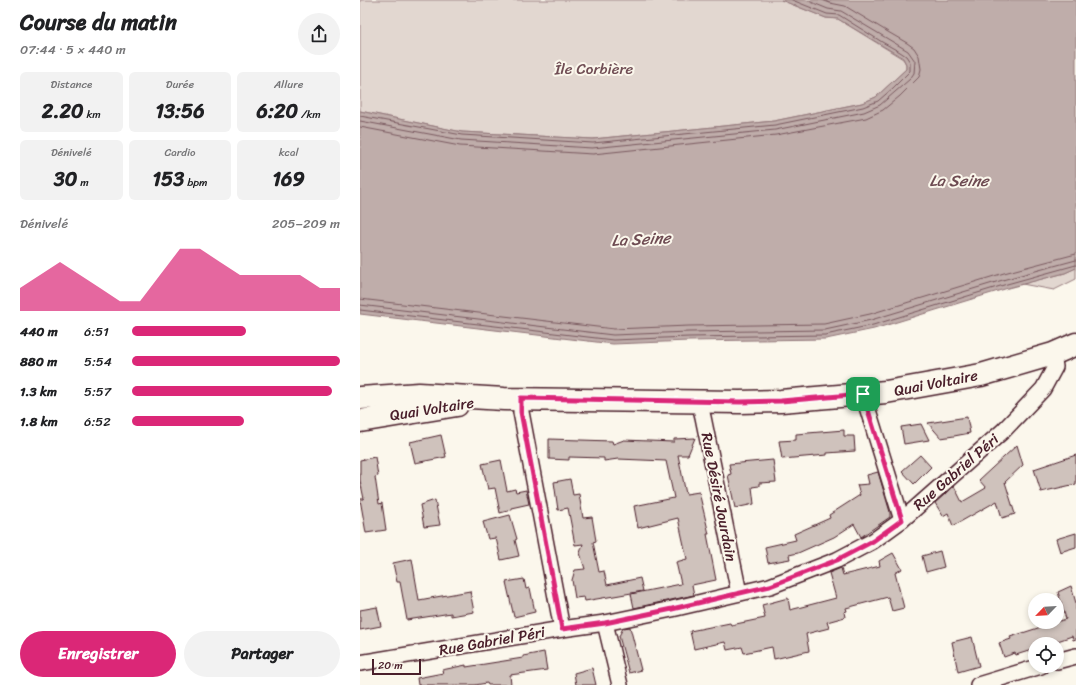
<!DOCTYPE html>
<html lang="fr">
<meta charset="utf-8">
<style>
:root{--surface:#fff;--page:#f2f2f2;--text:#202124;--muted:#757577;--accent:#db2777}
body{margin:0;font-family:Sriracha,sans-serif;background:var(--page);color:var(--text);height:100vh;display:flex;flex-direction:column;font-size:15px;white-space:nowrap}
*{box-sizing:border-box;margin:0}
p{font-size:13px;color:var(--muted)}
.icon{flex:none;width:22px;height:22px;fill:none;stroke:currentColor;stroke-width:2;stroke-linecap:round;stroke-linejoin:round}
.map{position:relative;flex:1;overflow:hidden}
.details{display:flex;flex-direction:column;background:var(--surface);width:360px}
.details>*{flex:none}
.needle{width:26px;rotate:245deg}
.buttons{position:absolute;left:668px;top:593px;display:grid;gap:8px}
.buttons a{display:grid;place-items:center;width:36px;height:36px;border-radius:50%;background:var(--surface);box-shadow:0 2px 6px #0003;font-size:20px}
.scale{position:absolute;left:12px;bottom:10px;width:49px;box-sizing:border-box;padding-left:4px;border:2px solid #4a1f2b;border-top:0;font-size:11px;line-height:14px;white-space:nowrap;color:#4a1f2b;-webkit-text-stroke:3px #fbf7ec;paint-order:stroke}
.pin{position:absolute;display:grid;place-items:center;width:34px;height:34px;color:#fff;margin:-17px;border-radius:8px;box-shadow:0 2px 6px #0006}
.round{display:grid;place-items:center;flex:none;width:42px;height:42px;border-radius:21px;background:var(--page)}
.summary{display:flex;align-items:center;justify-content:space-between;height:68px;padding:0 20px}
h1{font-size:22px;font-weight:800;line-height:30px}
.metrics{display:grid;grid-template-columns:repeat(3,1fr);gap:6px;height:68px;padding:4px 20px}
.metrics div{display:grid;align-content:center;border-radius:6px;background:var(--page);text-align:center}
.metrics b{font-size:20px;font-weight:800}
.metrics small{font-size:11px;font-weight:400}
.metrics p{font-size:11px}
.chart{height:112px;padding:8px 20px}
.chart p{display:flex;justify-content:space-between}
.chart svg{width:100%;height:72px;margin-top:4px;fill:var(--accent);opacity:.7}
.action{display:flex;gap:8px;margin-top:auto;padding:8px 20px}
.action a{flex:1;height:46px;border-radius:24px;background:var(--accent);color:#fff;font-size:16px;font-weight:800;line-height:46px;text-align:center}
.action a+a{background:var(--page);color:var(--text)}
ul{padding:0 20px;list-style:none;font-size:13px}
li{display:grid;grid-template-columns:64px 48px 1fr;align-items:center;height:30px}
li i{height:10px;border-radius:5px;background:var(--accent)}
main{display:flex;flex:1;min-height:0}
.map>svg:first-child{display:block}
</style>
<main>
<section class="details">
<div class="summary"><div><h1>Course du matin</h1><p>07:44 · 5 × 440 m</p></div><a class="round"><svg class="icon" aria-label="share" viewBox="0 0 24 24"><path d="M12 15V3M7 8l5-5 5 5M5 13v7h14v-7"/></svg></a></div>
<div class="metrics">
<div><p>Distance</p><b>2.20<small> km</small></b></div>
<div><p>Durée</p><b>13:56</b></div>
<div><p>Allure</p><b>6:20<small> /km</small></b></div>
</div>
<div class="metrics">
<div><p>Dénivelé</p><b>30<small> m</small></b></div>
<div><p>Cardio</p><b>153<small> bpm</small></b></div>
<div><p>kcal</p><b>169</b></div>
</div>
<div class="chart"><p><span>Dénivelé</span>205–209 m</p>
<svg viewBox="0 0 160 44" preserveAspectRatio="none"><path d="M0 44V30L10 22L20 14L30 22L40 30L50 38L60 38L70 22L80 6L90 6L100 14L110 22L120 22L130 22L140 22L150 30L160 30V44z"/></svg>
</div>
<ul>
<li><b>440 m</b>6:51<i style="width:55%"></i></li>
<li><b>880 m</b>5:54<i style="width:100%"></i></li>
<li><b>1.3 km</b>5:57<i style="width:96%"></i></li>
<li><b>1.8 km</b>6:52<i style="width:54%"></i></li>
</ul>
<div class="action"><a>Enregistrer</a><a>Partager</a></div>
</section>
<div class="map">
<svg width="716" height="685" viewBox="0 0 716 685">
<rect width="100%" height="100%" fill="#fbf7ec"/>
<filter id="ink" filterUnits="userSpaceOnUse"><feTurbulence type="fractalNoise" baseFrequency=".025" numOctaves="2"/><feDisplacementMap in="SourceGraphic" scale="8" xChannelSelector="R" yChannelSelector="G"/><feConvolveMatrix kernelMatrix="1 2 1 2 8 2 1 2 1" color-interpolation-filters="sRGB"/></filter>
<g filter="url(#ink)">
<g fill="#e2d7d0" stroke="#967b7e">
<polygon points="0,0 421,0 466,18 478,19 543,59 546,64 546,69 516,97 502,103 414,121 233,139 102,132 0,111"/>
<polygon points="716,268 716,279 694,290 662,284 705,273"/>
</g>
<polygon fill="#bfadaa" stroke="#907477" points="421,0 716,0 716,268 705,273 648,288 514,329 466,339 329,341 253,344 0,314 0,111 102,132 233,139 414,121 502,103 516,97 546,69 546,64 543,58 478,19 466,18"/>
<g fill="none" stroke-linecap="round" stroke-linejoin="round">
<g stroke="#79585e" stroke-width="1">
<polyline points="0,116 102,135 233,143 415,125 503,107 518,101 533,88 550,71 550,62 546,56 540,52 522,42 479,15 467,14 432,0"/>
<polyline points="0,121 101,140 232,148 415,130 504,112 520,105 550,79 554,73 555,61 548,51 481,11 468,9 446,0"/>
<polyline points="0,127 100,146 233,154 416,135 506,118 523,110 540,96 559,77 561,69 559,56 554,48 547,43 528,32 485,6 470,3 462,0"/>
<polyline points="0,299 254,329 329,326 464,324 510,314 644,273 716,254"/>
<polyline points="0,305 253,335 329,332 465,330 511,320 646,279 716,260"/>
<polyline points="0,310 253,340 329,337 465,335 513,325 647,284 716,265"/>
</g>
</g>
<g fill="#cfc2bc" stroke="#4a1f2b">
<polygon points="607,417 610,433 594,436 581,438 568,423"/>
<polygon points="561,424 569,440 544,444 541,427"/>
<polygon points="484,430 484,436 494,436 495,451 467,453 467,455 422,459 419,441 436,440 436,434"/>
<polygon points="81,435 86,457 55,463 50,442"/>
<polygon points="335,438 328,455 318,455 326,494 339,492 349,534 347,534 356,580 332,585 334,595 274,608 271,594 321,584 316,562 327,559 318,518 278,528 274,506 314,498 306,461 258,459 244,461 244,458 209,457 209,460 189,459 189,439 252,441 253,444 264,440 314,442 314,439"/>
<polygon points="657,445 663,465 645,482 655,514 642,518 637,501 593,526 588,513 583,516 575,503 594,486 602,502 626,488 619,480"/>
<polygon points="560,455 571,467 554,484 542,471"/>
<polygon points="716,455 716,484 681,492 674,469"/>
<polygon points="15,457 18,476 15,477 19,504 22,503 26,530 6,533 0,499 4,499 0,480 0,460"/>
<polygon points="141,460 147,491 155,489 156,492 166,490 169,504 151,508 151,510 140,513 135,488 128,489 122,464"/>
<polygon points="413,460 416,482 399,483 399,486 392,487 394,504 375,508 368,475 371,474 369,464"/>
<polygon points="518,472 530,512 530,517 501,537 494,524 474,537 438,553 429,555 430,559 408,563 405,547 436,540 434,534 470,518 469,515 500,495 497,485 509,484 507,475"/>
<polygon points="210,479 213,495 219,494 223,518 232,517 236,541 233,542 239,572 244,571 247,585 280,578 283,591 225,601 224,597 215,598 212,580 215,570 225,569 220,553 223,544 215,545 208,508 198,510 194,482"/>
<polygon points="75,500 80,525 64,527 60,505"/>
<polygon points="150,515 157,539 155,540 159,556 141,560 136,538 128,539 123,522"/>
<polygon points="716,533 716,547 700,552 696,539"/>
<polygon points="580,551 584,567 566,572 562,556"/>
<polygon points="533,553 542,569 535,573 544,608 532,611 528,597 486,608 487,611 484,612 485,617 467,622 469,628 446,634 449,651 414,659 412,647 384,653 382,647 367,650 365,642 334,649 330,631 370,623 371,625 405,618 402,605 428,598 430,610 476,598 469,573 481,568 483,575 520,566 519,561"/>
<polygon points="52,559 59,600 110,591 114,612 91,616 91,613 47,620 40,582 37,582 33,563"/>
<polygon points="164,579 166,589 170,588 175,612 154,617 146,582"/>
<polygon points="711,586 716,603 716,639 713,640 712,636 689,644 675,644 675,649 656,655 655,653 644,657 639,643 651,639 650,637 706,619 698,592"/>
<polygon points="17,607 21,626 0,630 0,610"/>
<polygon points="270,627 281,670 269,673 259,636 263,628"/>
<polygon points="612,637 619,666 598,672 592,642"/>
<polygon points="184,652 187,670 150,675 151,685 128,685 127,683 115,685 58,685 57,678 83,673 82,670 106,665 106,667 163,658 163,656"/>
<polygon points="232,668 236,685 216,685 214,673"/>
</g>
<g fill="none" stroke-linecap="round" stroke-linejoin="round">
<g stroke="#4a1f2b" stroke-width="18">
<g id="street">
<polyline points="503,394 542,520"/>
<polyline points="161,398 161,412 202,629"/>
<polyline points="339,401 343,417 379,593"/>
<polyline points="245,623 260,685"/>
<polyline points="697,661 716,656"/>
<polyline points="0,663 202,629 245,623 312,609 410,586 477,560 513,541 542,520 644,430 683,389 695,367 693,354"/>
<polyline points="618,685 681,666"/>
</g>
</g>
<g stroke="#4a1f2b" stroke-width="25">
<g id="secondary">
<polyline points="0,398 59,394 144,399 380,402 421,401 526,392 621,375 693,354 716,344"/>
<polyline points="0,421 97,405"/>
</g>
</g>
<use href="#street" stroke="#fbf7ec" stroke-width="15"/>
<use href="#secondary" stroke="#fbf7ec" stroke-width="22"/>
</g>
</g>
<g fill="none" stroke-linecap="round" stroke-linejoin="round" filter="url(#ink)">
<g stroke="#fff" stroke-width="8">
<polygon id="route" points="503,394 542,520 513,541 477,560 410,586 312,609 245,623 202,629 161,412 161,398 380,402 421,401"/>
</g>
<use href="#route" stroke="#db2777" stroke-width="5"/>
</g>
<g text-anchor="middle" dominant-baseline="central" stroke-width="4" stroke-linejoin="round" paint-order="stroke">
<g font-size="15" fill="#704d54" stroke="#fbf7ec">
<text x="234" y="69">Île Corbière</text>
</g>
<g font-size="15" fill="#4a1f2b" stroke="#fbf7ec">
<text transform="translate(576 383) rotate(-11)">Quai Voltaire</text>
<text transform="translate(72 409) rotate(-9)">Quai Voltaire</text>
<text transform="translate(596 472) rotate(-41)">Rue Gabriel Péri</text>
<text transform="translate(359 497) rotate(79)">Rue Désiré Jourdain</text>
<text transform="translate(132 641) rotate(-10)">Rue Gabriel Péri</text>
</g>
<g font-size="16" font-style="italic" fill="#6d4a51" stroke="#fbf7ec">
<text x="599" y="180">La Seine</text>
<text transform="translate(281 239) rotate(-3)">La Seine</text>
</g>
</g>
</svg>
<div class="buttons">
<a><svg class="needle" viewBox="-14 -14 28 28"><path d="M0-13l5 13h-10z" fill="#e53935"/><path d="M0 13l5-13h-10z" fill="#757577"/></svg></a>
<a><svg class="icon" aria-label="locate" viewBox="0 0 24 24"><circle cx="12" cy="12" r="6"/><path d="M12 2v4M12 18v4M2 12h4M18 12h4"/></svg></a>
</div>
<div class="scale">20 m</div>
<div class="pin" style="left:503px;top:394px;background:#1e9e55"><svg class="icon" aria-label="arrive" viewBox="0 0 24 24"><path d="M6 21V4h12l-3 4 3 4H6"/></svg></div>
</div>
</main>
